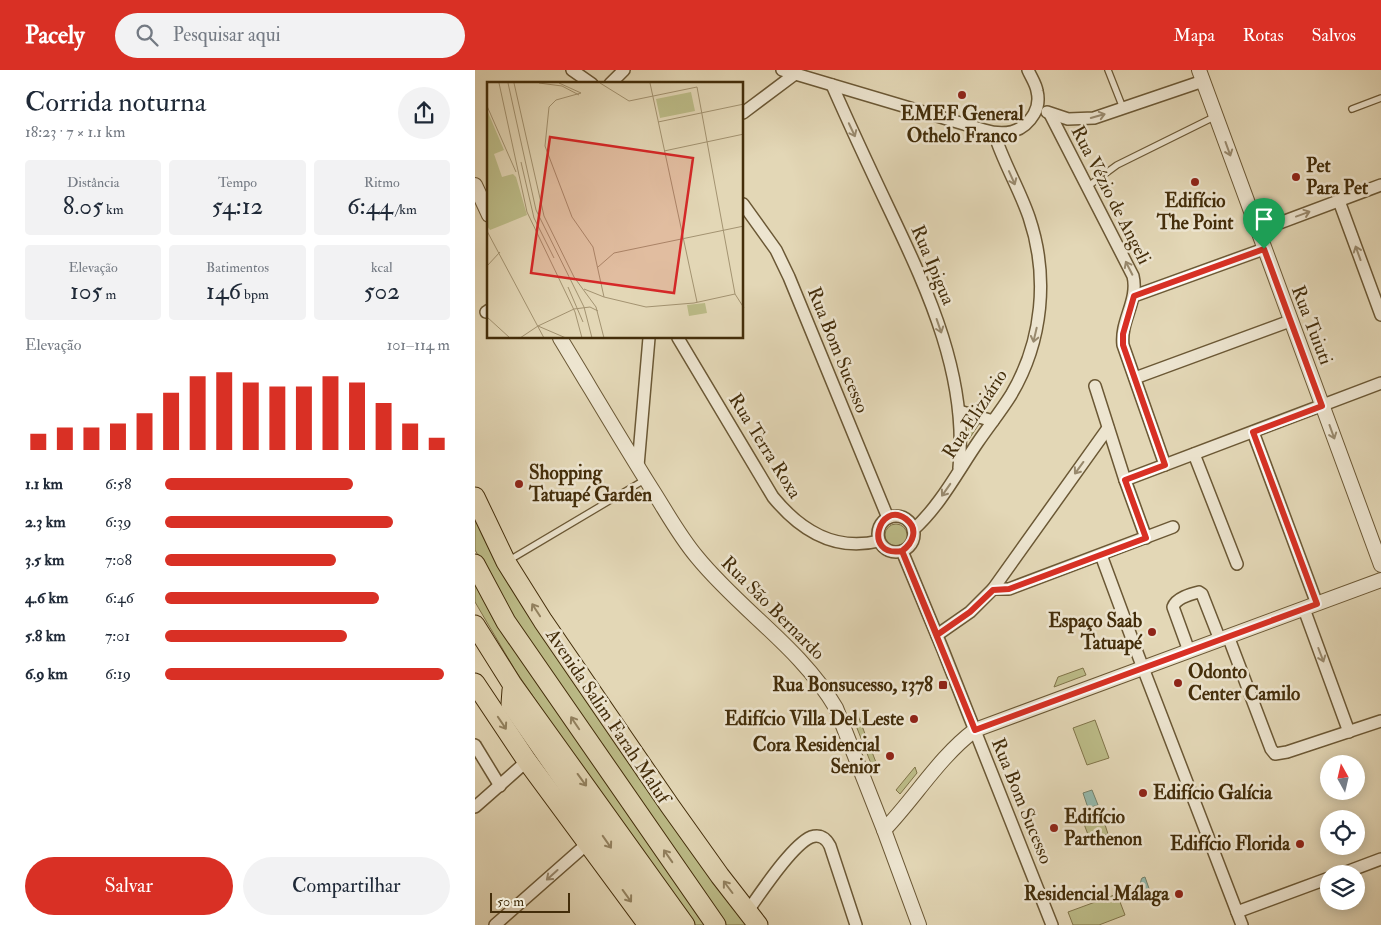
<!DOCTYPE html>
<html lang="pt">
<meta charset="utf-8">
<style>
:root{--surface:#fff;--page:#f2f2f3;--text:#1f2937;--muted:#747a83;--accent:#d93025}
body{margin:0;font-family:"IM FELL Double Pica",serif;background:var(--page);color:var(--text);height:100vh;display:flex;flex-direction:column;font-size:19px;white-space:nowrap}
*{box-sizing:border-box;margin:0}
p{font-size:16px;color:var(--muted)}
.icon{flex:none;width:28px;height:28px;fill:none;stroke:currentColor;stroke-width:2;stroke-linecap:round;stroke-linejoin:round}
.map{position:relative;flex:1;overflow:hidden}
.panel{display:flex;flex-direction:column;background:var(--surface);width:475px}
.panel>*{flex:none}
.needle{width:32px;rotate:352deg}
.controls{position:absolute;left:845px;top:685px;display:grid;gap:10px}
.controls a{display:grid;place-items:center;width:45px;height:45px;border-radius:50%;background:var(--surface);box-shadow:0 2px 12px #0003;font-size:25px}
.scale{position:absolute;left:15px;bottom:12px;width:80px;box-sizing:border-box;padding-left:5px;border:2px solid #432d0a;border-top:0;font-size:14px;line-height:18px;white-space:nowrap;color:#432d0a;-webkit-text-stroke:4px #ede5d0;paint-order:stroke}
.pin{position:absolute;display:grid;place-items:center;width:42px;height:42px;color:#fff;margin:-51px -21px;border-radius:50% 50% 50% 0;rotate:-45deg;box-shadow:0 0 5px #0007}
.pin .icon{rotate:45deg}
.round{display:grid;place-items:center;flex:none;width:52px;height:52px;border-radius:26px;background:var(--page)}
.overview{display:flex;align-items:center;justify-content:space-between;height:85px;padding:0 25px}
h1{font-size:28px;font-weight:600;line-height:38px}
.stats{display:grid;grid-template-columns:repeat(3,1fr);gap:8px;height:85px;padding:5px 25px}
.stats div{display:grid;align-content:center;border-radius:5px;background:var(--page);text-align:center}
.stats b{font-size:25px;font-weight:600}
.stats small{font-size:14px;font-weight:400}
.stats p{font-size:14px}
.chart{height:140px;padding:10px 25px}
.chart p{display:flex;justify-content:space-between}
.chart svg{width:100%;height:90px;margin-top:5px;stroke:var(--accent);stroke-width:6}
.button{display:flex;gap:10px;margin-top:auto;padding:10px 25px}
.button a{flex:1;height:58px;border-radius:30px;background:var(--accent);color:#fff;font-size:20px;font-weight:600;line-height:58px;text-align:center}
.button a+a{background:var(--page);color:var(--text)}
ul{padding:0 25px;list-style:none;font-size:16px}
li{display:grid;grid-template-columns:80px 60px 1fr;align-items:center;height:38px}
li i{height:12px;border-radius:6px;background:var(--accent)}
header{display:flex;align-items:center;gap:30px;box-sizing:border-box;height:70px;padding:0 25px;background:var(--accent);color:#fff}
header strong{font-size:24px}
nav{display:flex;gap:28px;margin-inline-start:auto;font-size:18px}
.search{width:350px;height:45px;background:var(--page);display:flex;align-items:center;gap:12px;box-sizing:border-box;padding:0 18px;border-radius:28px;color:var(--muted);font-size:19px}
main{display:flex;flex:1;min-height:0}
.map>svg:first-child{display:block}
</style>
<header>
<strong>Pacely</strong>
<div class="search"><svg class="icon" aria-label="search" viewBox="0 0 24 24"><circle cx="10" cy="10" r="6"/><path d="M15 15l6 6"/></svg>Pesquisar aqui</div>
<nav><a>Mapa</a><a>Rotas</a><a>Salvos</a></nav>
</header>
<main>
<section class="panel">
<div class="overview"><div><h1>Corrida noturna</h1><p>18:23 · 7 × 1.1 km</p></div><a class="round"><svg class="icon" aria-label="share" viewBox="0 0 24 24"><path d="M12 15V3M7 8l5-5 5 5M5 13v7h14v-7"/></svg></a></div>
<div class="stats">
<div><p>Distância</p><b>8.05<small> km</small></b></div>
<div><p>Tempo</p><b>54:12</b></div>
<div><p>Ritmo</p><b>6:44<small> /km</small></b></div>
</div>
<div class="stats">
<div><p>Elevação</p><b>105<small> m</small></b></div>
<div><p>Batimentos</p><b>146<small> bpm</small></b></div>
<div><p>kcal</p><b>502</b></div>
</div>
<div class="chart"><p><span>Elevação</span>101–114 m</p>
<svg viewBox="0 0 160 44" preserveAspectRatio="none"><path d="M5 44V36M15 44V33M25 44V33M35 44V31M45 44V26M55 44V16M65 44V8M75 44V6M85 44V11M95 44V13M105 44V13M115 44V8M125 44V11M135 44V21M145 44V31M155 44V38"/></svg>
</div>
<ul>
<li><b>1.1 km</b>6:58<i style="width:66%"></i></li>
<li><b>2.3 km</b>6:39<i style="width:80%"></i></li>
<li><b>3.5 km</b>7:08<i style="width:60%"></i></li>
<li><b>4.6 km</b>6:46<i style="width:75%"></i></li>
<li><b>5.8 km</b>7:01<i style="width:64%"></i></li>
<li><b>6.9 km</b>6:19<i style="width:98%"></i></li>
</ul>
<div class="button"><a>Salvar</a><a>Compartilhar</a></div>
</section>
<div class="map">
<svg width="906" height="855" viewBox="0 0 906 855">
<rect width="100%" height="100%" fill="#e3d7b6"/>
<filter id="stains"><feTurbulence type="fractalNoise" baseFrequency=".004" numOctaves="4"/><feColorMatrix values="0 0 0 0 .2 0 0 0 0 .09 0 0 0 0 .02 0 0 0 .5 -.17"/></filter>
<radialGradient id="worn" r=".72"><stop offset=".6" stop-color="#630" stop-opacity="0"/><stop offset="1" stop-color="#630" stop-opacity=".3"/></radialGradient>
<g fill="#bcbc88" stroke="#807449">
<polygon points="494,348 506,351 494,369"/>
<polygon points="0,440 274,855 250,855 207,796 38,547 0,480"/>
<circle cx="421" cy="465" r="11"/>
<polygon points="0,506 230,855 215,855 40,600 0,532"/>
<polygon points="608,598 611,605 579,617 583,607"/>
<polygon points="382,643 402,695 397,696 378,648"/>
<polygon points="620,650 634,688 612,695 598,658"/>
<polygon points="440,697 442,703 425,724 421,720"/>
<polygon points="625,739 633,764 615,770 606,746"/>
<polygon points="642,824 650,845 624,855 598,855 593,842"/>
</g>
<g fill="#95baae" stroke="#74826c">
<polygon points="617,720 623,735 613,738 608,723"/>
<path d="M670 807 677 827 670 829 666 828 664 825C667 819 664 813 667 808Z"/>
</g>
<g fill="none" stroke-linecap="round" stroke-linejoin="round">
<g stroke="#6b5835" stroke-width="8">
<g id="service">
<polyline points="633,0 648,38"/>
<polyline points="877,39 906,28"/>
<polyline points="612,117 642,95 741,46"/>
<polyline points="33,491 171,409"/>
</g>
</g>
<g stroke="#6b5835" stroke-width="14">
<g id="minor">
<polyline points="97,0 117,14"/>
<path d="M307 0 509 60C529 66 548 63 559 44 563 37 564 29 562 21 561 14 556 7 553 0"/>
<polyline points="135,14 149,0"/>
<path d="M357 15C376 58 396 101 416 143 454 223 493 308 484 398"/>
<polyline points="572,42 593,49 619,48 728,11"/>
<polyline points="268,43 320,4"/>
<path d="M575 44 658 206C664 230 645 251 648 275L690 395"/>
<polyline points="864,131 906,245"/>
<polyline points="268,134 301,180 314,207 413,448"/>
<polyline points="783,161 906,115"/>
<polyline points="659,226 789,179"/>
<polyline points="11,242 14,240"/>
<path d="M203 268 298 427C325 460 359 482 404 471"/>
<polyline points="660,308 815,251"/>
<polyline points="620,316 650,410 671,468"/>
<polyline points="484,341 518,351"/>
<polyline points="778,362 842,534"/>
<polyline points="719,384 762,494"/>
<polyline points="163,396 174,268"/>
<polyline points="650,410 906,313"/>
<circle cx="421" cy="464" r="18"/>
<path d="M438 460C465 436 483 401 503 372 514 356 526 341 536 325 568 271 574 206 554 147 544 118 528 92 519 63"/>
<polyline points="427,481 468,580 577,855"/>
<polyline points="626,485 663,585 767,855"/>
<polyline points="518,519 534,519 698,457"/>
<polyline points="829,539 874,662"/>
<polyline points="462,565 495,542 518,519 633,358"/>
<polyline points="753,566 796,679 800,684 812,682 906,651"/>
<path d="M714 581 698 537C701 528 716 524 724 522L727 524 745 570"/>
<polyline points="0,675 25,716"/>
<polyline points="0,737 52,691"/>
<polyline points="866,804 906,789"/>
<path d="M272 842C285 824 317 775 336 767 345 764 351 768 355 776L381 855"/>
<polyline points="762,842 854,808"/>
<polyline points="20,855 113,773"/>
</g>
</g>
<g stroke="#6b5835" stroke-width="16">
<g id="tertiary">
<polyline points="724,0 906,495"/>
<polyline points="0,115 14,145"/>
<path d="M85 268C116 319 146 370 178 421 192 443 205 467 222 487 266 541 326 578 361 638L409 760 444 855"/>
<path d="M409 760C440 728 464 687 500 660L906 510"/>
</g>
</g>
<g stroke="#432d0a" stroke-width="21">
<g id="trunk">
<polyline points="0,427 31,492 68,551 195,736 245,806 283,855"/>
<polyline points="0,494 31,552 241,855"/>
<polyline points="0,555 37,614 210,855"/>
<polyline points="0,613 52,691 173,855"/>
<polyline points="37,620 36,634 190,855"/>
</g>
</g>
<use href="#service" stroke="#ede5d0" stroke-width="5.5"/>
<use href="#minor" stroke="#ede5d0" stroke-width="11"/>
<use href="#tertiary" stroke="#ede5d0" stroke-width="14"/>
<use href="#trunk" stroke="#e3d7b6" stroke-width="19"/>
</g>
<defs><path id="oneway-shaft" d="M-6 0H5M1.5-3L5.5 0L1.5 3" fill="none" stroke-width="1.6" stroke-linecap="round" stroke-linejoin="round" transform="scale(1.25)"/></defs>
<g stroke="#98896d">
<use href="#oneway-shaft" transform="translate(623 46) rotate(-16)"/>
<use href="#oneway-shaft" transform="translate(377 60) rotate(65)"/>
<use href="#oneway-shaft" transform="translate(753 79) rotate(70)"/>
<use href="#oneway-shaft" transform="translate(537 108) rotate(66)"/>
<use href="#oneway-shaft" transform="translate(828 144) rotate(-20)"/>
<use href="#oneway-shaft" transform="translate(883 183) rotate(-110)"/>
<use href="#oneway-shaft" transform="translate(654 198) rotate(-117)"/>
<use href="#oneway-shaft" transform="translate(464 256) rotate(71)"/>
<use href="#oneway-shaft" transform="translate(560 265) rotate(103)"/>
<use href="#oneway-shaft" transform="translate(857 362) rotate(70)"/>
<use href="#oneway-shaft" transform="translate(604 398) rotate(126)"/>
<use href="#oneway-shaft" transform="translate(471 420) rotate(125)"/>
<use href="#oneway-shaft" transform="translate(846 585) rotate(69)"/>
<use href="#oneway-shaft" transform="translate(77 805) rotate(138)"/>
</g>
<g stroke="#938260">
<use href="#oneway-shaft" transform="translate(61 540) rotate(-123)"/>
<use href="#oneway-shaft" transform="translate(27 653) rotate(56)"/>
<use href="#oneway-shaft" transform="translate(100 653) rotate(-124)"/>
<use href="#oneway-shaft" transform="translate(107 710) rotate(54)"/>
<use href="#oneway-shaft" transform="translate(132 772) rotate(55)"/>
<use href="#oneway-shaft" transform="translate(193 786) rotate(-125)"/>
<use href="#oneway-shaft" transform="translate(253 817) rotate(-127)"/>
<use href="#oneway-shaft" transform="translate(152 826) rotate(54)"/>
</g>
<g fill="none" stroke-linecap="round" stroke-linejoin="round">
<g stroke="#fff" stroke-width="10">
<path id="route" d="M789 179 659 226 648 264V275L690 395 650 410 671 468 534 519 518 520 495 542 462 565 427 481C387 488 404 429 431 449 444 459 438 473 427 481L500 660 842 534 778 362 847 336 789 179"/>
</g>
<use href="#route" stroke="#d93025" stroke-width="6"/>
</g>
<g fill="#8f2418" stroke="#ede5d0" stroke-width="2">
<circle cx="487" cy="25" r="5"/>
<circle cx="821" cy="107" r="5"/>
<circle cx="720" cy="112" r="5"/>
<circle cx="44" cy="414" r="5"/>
<circle cx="677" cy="562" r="5"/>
<circle cx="703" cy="613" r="5"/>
<rect x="463" y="610" width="10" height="10" rx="2.5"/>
<circle cx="439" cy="649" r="5"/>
<circle cx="415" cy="686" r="5"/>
<circle cx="668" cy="723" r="5"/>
<circle cx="579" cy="758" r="5"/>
<circle cx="825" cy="774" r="5"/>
<circle cx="704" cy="824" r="5"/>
</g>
<g text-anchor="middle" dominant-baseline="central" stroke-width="5" stroke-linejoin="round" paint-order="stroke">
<g font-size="19" font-weight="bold" fill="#432d0a" stroke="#ede5d0" text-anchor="end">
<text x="487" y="44" text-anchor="middle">EMEF General<tspan x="487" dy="22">Othelo Franco</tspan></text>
<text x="831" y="96" text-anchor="start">Pet<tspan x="831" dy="22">Para Pet</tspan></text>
<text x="720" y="131" text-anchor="middle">Edifício<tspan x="720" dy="22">The Point</tspan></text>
<text x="54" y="403" text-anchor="start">Shopping<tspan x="54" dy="22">Tatuapé Garden</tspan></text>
<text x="667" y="551">Espaço Saab<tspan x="667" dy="22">Tatuapé</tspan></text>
<text x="713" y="602" text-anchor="start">Odonto<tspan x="713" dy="22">Center Camilo</tspan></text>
<text x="458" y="615">Rua Bonsucesso, 1378</text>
<text x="429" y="649">Edifício Villa Del Leste</text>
<text x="405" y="675">Cora Residencial<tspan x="405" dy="22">Senior</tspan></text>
<text x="678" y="723" text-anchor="start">Edifício Galícia</text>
<text x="589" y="747" text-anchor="start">Edifício<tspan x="589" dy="22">Parthenon</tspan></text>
<text x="815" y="774">Edifício Florida</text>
<text x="694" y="824">Residencial Málaga</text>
</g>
<g font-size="19" fill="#432d0a" stroke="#ede5d0">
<text transform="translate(636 125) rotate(63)">Rua Vézio de Angeli</text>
<text transform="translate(458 195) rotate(67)">Rua Ipigua</text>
<text transform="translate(837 255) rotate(69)">Rua Tuiuti</text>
<text transform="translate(363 280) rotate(68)">Rua Bom Sucesso</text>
<text transform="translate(500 344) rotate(-57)">Rua Eliziário</text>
<text transform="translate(290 376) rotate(58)">Rua Terra Roxa</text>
<text transform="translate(298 538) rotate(45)">Rua São Bernardo</text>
<text transform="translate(133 646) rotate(56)">Avenida Salim Farah Maluf</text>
<text transform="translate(547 731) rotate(68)">Rua Bom Sucesso</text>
</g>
</g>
<g transform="translate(12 12)">
<rect width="256" height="256" fill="#e3d7b6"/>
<path d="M204 10 208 29 173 36 169 17ZM0 28 17 68 7 72 15 95 26 92 29 95 40 133 3 148 0 144ZM218 221 220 231 202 234 200 223Z" fill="#bcbc88"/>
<path fill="none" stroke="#a39371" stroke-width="1" d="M12 1 40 130 88 230 95 256M21 1 49 128 97 225 105 256M27 1 57 134 87 195 109 225 117 256M52 1 75 4 92 13M72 1 94 11M113 1 142 19 210 5 248 212 257 226M163 1 210 220M94 11 69 18 62 25 58 64 85 135 106 165 117 215M0 24 29 90M171 40 257 22M177 69 257 52M34 80 47 136 67 176M0 149 57 256M0 184 13 170M111 185 127 171 257 144M81 205 96 240M97 207 117 215 159 225 207 221 248 212M0 235 23 256M51 244 87 227 103 225 111 229M51 244 79 256M33 256 51 244"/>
<path fill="#d62828" fill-opacity="0.15" stroke="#d62828" stroke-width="2.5" d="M63 55 206 76 187 211 44 191Z"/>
<rect width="256" height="256" fill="none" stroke="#432d0a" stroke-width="2.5"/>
</g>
<rect width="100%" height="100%" filter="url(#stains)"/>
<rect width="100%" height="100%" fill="url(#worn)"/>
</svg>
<div class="controls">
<a><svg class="needle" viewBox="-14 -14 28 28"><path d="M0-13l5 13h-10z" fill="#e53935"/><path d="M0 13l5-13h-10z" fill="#747a83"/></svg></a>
<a><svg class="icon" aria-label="locate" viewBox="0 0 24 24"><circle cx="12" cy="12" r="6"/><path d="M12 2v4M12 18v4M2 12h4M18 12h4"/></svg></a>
<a><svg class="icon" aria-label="layers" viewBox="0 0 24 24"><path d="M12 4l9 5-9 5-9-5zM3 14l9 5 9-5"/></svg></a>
</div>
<div class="scale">50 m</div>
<div class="pin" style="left:789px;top:179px;background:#1e9e55"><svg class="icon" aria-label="arrive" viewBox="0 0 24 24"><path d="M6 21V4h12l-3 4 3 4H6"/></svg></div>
</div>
</main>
